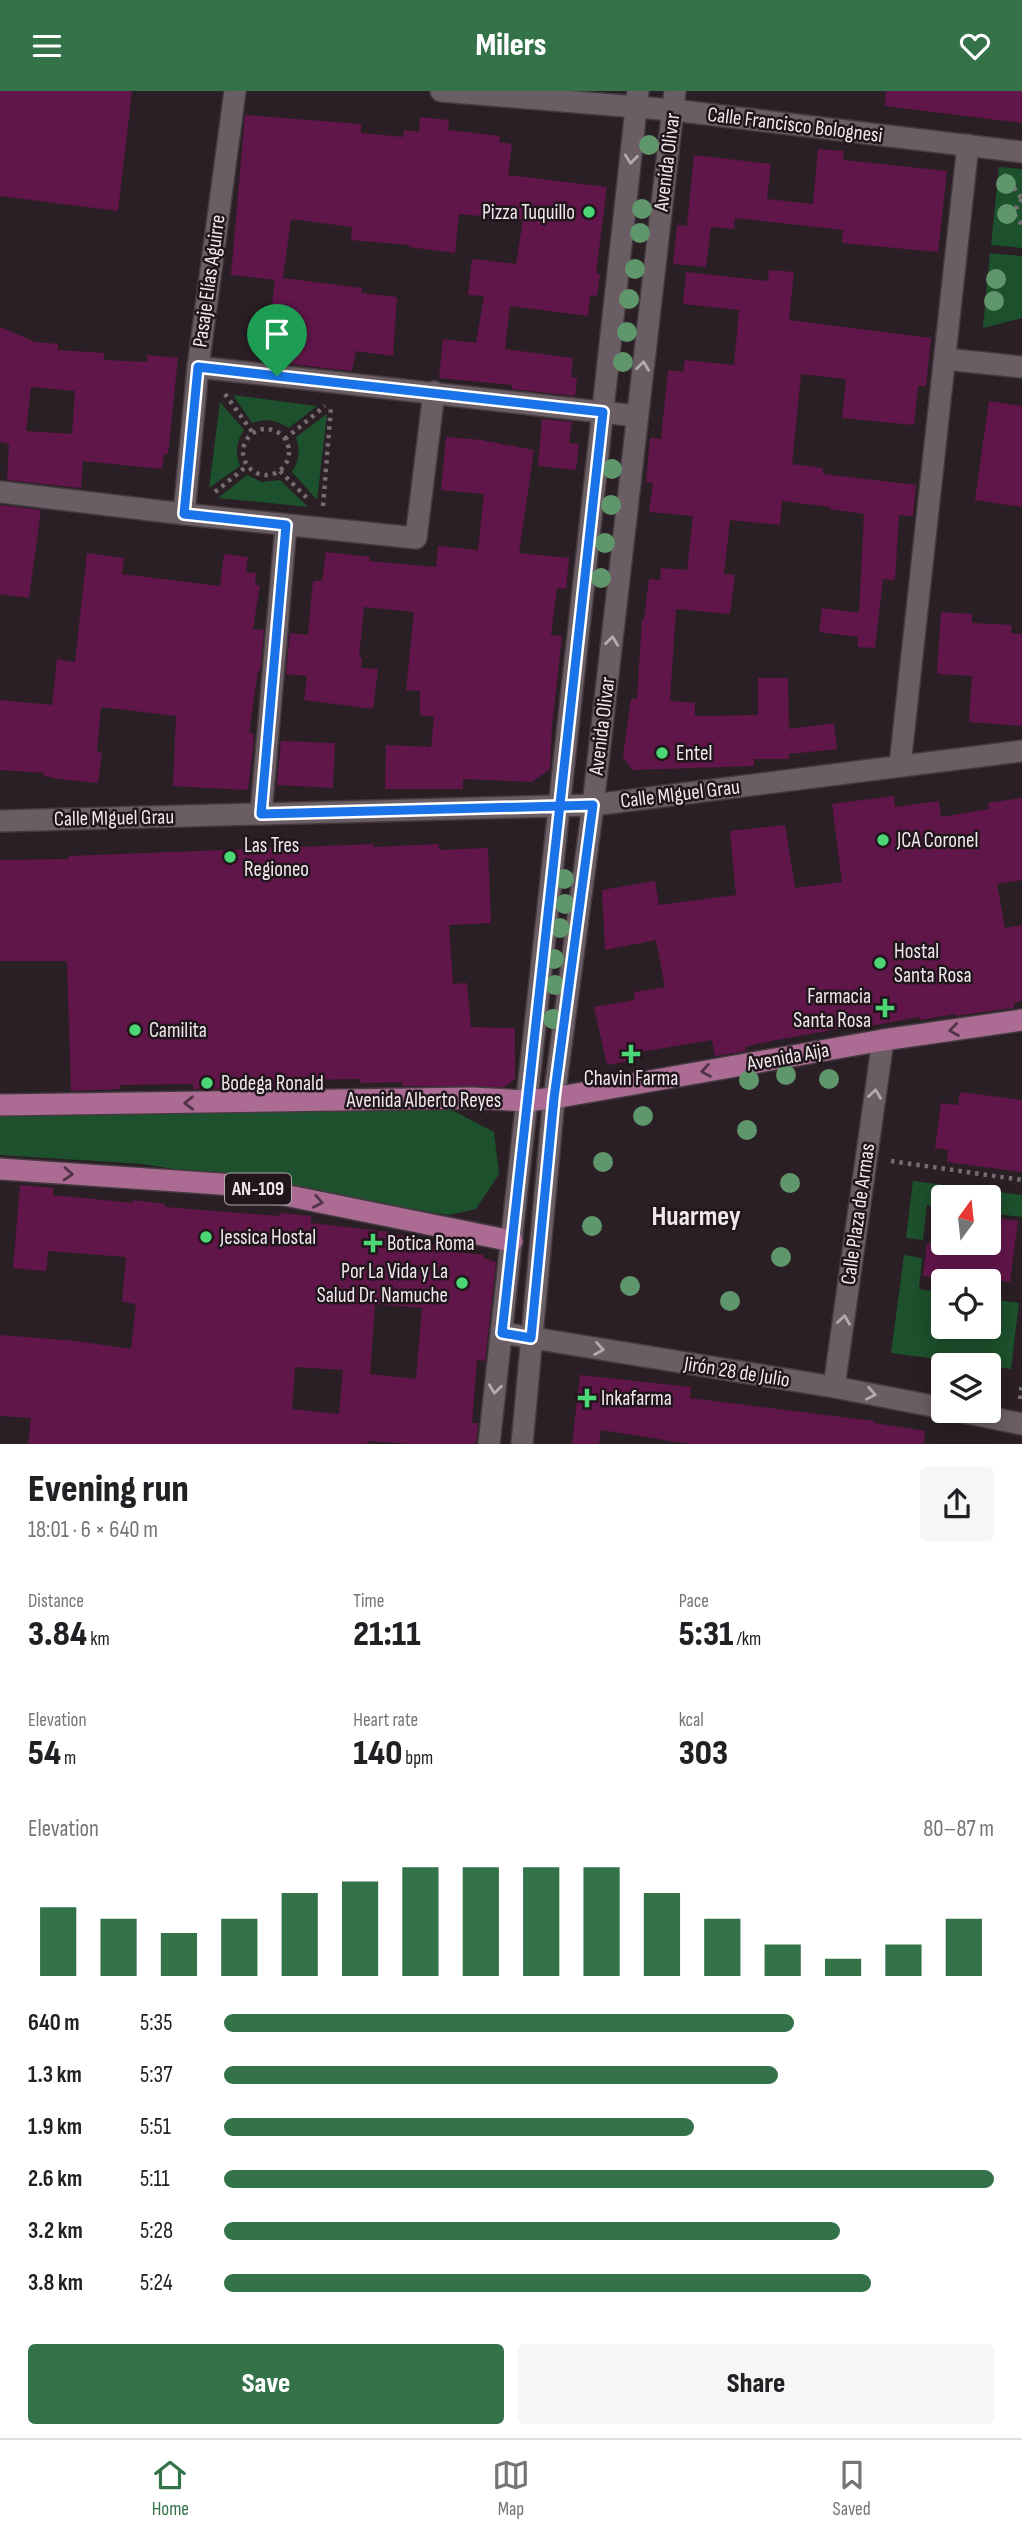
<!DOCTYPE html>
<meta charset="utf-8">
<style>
:root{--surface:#fff;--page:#f6f6f6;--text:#202124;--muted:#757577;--line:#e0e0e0;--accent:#347249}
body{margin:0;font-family:"Sofia Sans Condensed",sans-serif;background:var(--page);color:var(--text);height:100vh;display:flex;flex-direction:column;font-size:26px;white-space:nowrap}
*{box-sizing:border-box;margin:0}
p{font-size:23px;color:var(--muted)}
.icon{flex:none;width:38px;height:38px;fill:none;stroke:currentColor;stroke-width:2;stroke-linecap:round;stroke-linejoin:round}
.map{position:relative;height:1353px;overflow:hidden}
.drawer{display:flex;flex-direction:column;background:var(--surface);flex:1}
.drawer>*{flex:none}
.needle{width:46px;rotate:15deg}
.buttons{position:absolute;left:931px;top:1094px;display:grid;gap:14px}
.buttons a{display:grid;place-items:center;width:70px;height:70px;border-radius:7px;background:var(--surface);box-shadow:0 4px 18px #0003;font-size:35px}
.pin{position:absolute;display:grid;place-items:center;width:60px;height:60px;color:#fff;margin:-72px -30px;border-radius:50% 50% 50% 0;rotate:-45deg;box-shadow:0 0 7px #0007}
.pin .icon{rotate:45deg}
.round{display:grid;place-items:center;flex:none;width:74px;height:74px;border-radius:7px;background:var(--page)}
.summary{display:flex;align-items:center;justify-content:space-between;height:119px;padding:0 28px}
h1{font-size:38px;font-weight:800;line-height:52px}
.stats{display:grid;grid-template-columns:repeat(3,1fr);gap:10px;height:119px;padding:7px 28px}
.stats div{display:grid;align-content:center}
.stats b{font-size:35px;font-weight:800}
.stats small{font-size:19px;font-weight:400}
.stats p{font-size:19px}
.chart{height:196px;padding:14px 28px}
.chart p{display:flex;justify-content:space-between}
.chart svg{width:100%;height:126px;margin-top:7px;stroke:var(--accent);stroke-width:6}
.button{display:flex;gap:14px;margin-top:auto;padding:14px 28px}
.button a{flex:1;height:80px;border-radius:7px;background:var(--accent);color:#fff;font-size:28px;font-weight:800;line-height:80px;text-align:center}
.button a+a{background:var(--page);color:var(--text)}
ul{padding:0 28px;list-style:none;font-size:23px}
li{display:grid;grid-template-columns:112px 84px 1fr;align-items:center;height:52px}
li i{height:18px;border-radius:9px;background:var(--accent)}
header{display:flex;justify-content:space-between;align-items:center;height:91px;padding:0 28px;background:var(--accent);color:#fff;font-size:32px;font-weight:800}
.tabs{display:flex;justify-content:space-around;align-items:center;height:98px;border-top:2px solid var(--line);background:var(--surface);font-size:19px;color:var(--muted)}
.tabs a{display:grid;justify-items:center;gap:4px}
.tabs .selected{color:var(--accent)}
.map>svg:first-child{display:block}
</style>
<header><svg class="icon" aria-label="menu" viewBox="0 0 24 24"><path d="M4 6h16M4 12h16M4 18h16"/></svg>Milers<svg class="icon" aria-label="heart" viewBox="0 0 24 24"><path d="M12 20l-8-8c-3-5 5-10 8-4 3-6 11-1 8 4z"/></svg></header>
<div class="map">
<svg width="1022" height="1353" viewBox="0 0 1022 1353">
<rect width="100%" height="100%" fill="#2a1f25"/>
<g fill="#1d502c">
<polygon points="999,76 1022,78 1022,157 991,154"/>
<polygon points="990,162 1022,165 1022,227 983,237"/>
<path d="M233 304 317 315 289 337C276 329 266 327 252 332Z"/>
<path d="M220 311 244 339C236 351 235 361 240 375L209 397Z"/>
<path d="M327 323 317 409 292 381C300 369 300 359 296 346Z"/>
<polygon points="247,384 262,391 280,389 308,416 218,407"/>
<polygon points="409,1017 450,1018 494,1041 499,1083 476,1118 449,1124 143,1073 0,1064 0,1025"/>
<polygon points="913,1090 1022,1104 1022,1126 989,1122 989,1106 943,1106 943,1116 927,1114 923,1149 906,1147"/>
<polygon points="904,1164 922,1167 919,1198 943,1202 943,1236 989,1236 989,1208 1019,1212 1011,1278 891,1262"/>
</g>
<g fill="#611649" fill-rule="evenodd">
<polygon points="0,0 132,0 118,120 0,105"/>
<polygon points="886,0 1022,0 1022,32 885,15"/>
<polygon points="245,24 361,33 361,42 403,46 404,39 419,41 420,26 449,29 448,39 500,45 499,51 512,53 508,84 607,96 596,182 600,183 597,205 590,204 588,225 510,215 505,258 573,267 571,286 577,287 575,305 512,298 512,294 439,287 443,248 476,252 484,205 468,204 472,168 516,173 523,129 459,123 455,162 409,156 409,154 351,149 352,136 291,128 283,187 362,197 361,202 397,206 393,265 356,260 352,280 265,270 275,189 231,184"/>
<polygon points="818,58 844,60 843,69 947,80 938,161 842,152 843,139 735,127 734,138 711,136 706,176 673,173 677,134 687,135 694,64 771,73 767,108 813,113"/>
<polygon points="769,179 794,181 789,229 931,247 926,295 918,295 914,334 842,327 846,288 801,283 792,373 823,377 823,383 916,394 913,425 899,424 895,489 883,488 875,557 858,556 858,546 819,541 822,517 859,522 864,423 830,418 830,416 782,410 780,434 730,429 724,483 735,484 730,523 676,518 670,610 695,612 695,625 758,624 758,587 788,587 789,638 834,632 837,658 789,663 789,668 754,668 754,675 632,679 623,665 631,608 637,608 642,528 644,528 649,488 660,489 661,477 687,479 693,425 649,421 653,392 646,391 650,347 661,348 668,279 683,281 685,269 734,274 739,219 683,213 686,181 768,190"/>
<path d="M0 236 35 251 58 253V259L104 262V269L147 271V264L178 267 168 363H164L162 378 83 370 81 397 7 389 9 353 0 351ZM31 296 75 300 72 343 26 340Z"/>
<polygon points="989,310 1022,315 1022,416 975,409"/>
<polygon points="542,328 572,331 569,352 579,353 576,379 538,375"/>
<polygon points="446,346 481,349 534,359 519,462 569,467 566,498 557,497 551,544 562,545 552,635 550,678 532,691 463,688 463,698 385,698 386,654 431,656 434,626 420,624 420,600 406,599 414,521 364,516 359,566 362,567 361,577 378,578 373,618 304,609 307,585 286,583 290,542 308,544 313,490 322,490 326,461 370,466 369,470 436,476 438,455 478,459 484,403 441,399"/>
<polygon points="0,414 41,419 29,507 0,503"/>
<polygon points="87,462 124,467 122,483 220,495 224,463 248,466 246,481 256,482 255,494 260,494 253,538 264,539 260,580 258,580 249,642 253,642 254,649 248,699 173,695 176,625 101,616 97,661 102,662 98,692 59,688 43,685 44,682 0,679 0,609 52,614 57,568 75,571"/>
<polygon points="941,521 972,523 972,532 1012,534 1011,542 1022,543 1022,635 969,631 972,585 937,583"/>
<polygon points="281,650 335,652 333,697 277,694"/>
<polygon points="894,705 895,716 939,710 941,726 989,718 988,712 1022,707 1022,789 997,793 1005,837 1022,834 1022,910 1014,912 1014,917 1004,918 955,925 955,923 920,929 919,926 854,938 854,935 766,951 745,956 746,960 715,965 712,949 640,961 641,968 607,974 594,916 635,909 634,901 665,896 656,849 605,859 602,799 655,790 659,814 736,804 730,740 785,734 795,797 842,791 832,713"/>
<polygon points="374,753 374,756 439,753 439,759 488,757 491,832 449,834 453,893 467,892 471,936 515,937 515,988 504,996 402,995 402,991 360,992 360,988 290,989 290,997 193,998 193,993 120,994 120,998 71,1000 67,870 0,870 0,769 69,768 69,765"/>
<polygon points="960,1001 1022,1009 1022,1081 947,1071 948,1059 935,1057 941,1012 958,1014"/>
<path d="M20 1094 53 1097V1104L133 1112V1109L165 1113V1116L279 1125 280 1122 311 1125V1132L390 1141V1144L416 1146V1153L446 1155V1160L484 1164V1167L496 1171 485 1270 477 1269 472 1332H478L476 1353H410L368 1350 367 1353H28L31 1327 0 1325V1244L76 1250 131 1258 136 1213 122 1211 126 1166 48 1160 46 1180 13 1177ZM375 1213 422 1217 416 1288 370 1283ZM295 1276 343 1279 339 1323 292 1318Z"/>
<polygon points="989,1126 1018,1130 1010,1191 961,1185 960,1189 923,1185 927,1152 989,1152"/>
<polygon points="580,1284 691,1296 690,1307 874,1330 874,1332 925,1340 924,1353 690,1353 601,1339 599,1353 572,1353"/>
</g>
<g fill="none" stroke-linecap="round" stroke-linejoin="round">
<g stroke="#433a3f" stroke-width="24">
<g id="street">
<polyline points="441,0 673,19 1022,61"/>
<polyline points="945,268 1022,276"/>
<polyline points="198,276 637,325"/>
<polyline points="0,401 184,423 416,447 434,301"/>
<polyline points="184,423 198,276 235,0"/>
<polyline points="900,674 968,54"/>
<polyline points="261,723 286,434"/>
<polyline points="0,730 593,714 1022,660"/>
<polyline points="502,1242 834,1296 943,1317"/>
<polyline points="834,1296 883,949"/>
<polyline points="958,1320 1022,1333"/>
</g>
</g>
<g stroke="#433a3f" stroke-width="24">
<g id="secondary">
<polyline points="489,1353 638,0"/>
<polyline points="522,1353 554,1007 593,714 675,0"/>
</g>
</g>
<g stroke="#433a3f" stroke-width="24">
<g id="primary">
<polyline points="0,1014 473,1007 526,1010 554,1007 883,949 1022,929"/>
<polyline points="0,1078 235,1094 512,1150"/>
</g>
</g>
<g stroke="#766c72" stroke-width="4.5" stroke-dasharray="3.5 5" stroke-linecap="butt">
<polyline points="1004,83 1022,108"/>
<polyline points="1022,108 1017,115 1015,124 1022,134"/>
<polyline points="225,303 253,342"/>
<circle cx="266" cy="361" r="23"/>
<polyline points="285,348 325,315"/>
<polyline points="280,380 310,410"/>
<polyline points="215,401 247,375"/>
<polyline points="323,415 331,316"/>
<polyline points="891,1070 1022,1089"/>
<polyline points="1020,1308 1022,1291"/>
</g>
<use href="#street" stroke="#6a5e64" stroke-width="21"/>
<use href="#secondary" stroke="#6a5e64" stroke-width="21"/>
<use href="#primary" stroke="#ab6b92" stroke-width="21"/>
</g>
<g fill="#5f966b">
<circle cx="649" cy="54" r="10"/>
<circle cx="1006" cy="93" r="10"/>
<circle cx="642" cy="118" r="10"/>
<circle cx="1007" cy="123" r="10"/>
<circle cx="640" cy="142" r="10"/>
<circle cx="635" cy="178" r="10"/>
<circle cx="996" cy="188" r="10"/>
<circle cx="629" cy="208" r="10"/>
<circle cx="994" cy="210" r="10"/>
<circle cx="627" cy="241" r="10"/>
<circle cx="623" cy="271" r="10"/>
<circle cx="612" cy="378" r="10"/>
<circle cx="611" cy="414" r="10"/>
<circle cx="605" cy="452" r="10"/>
<circle cx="601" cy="487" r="10"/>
<circle cx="564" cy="788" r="10"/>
<circle cx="565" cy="813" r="10"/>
<circle cx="560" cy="837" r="10"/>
<circle cx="554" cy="868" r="10"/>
<circle cx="555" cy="894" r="10"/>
<circle cx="553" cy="928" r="10"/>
<circle cx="786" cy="984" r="10"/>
<circle cx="829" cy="988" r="10"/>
<circle cx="749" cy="989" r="10"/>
<circle cx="643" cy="1025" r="10"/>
<circle cx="747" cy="1039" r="10"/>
<circle cx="603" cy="1071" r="10"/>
<circle cx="790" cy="1092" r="10"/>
<circle cx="592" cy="1135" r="10"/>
<circle cx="781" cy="1166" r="10"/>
<circle cx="630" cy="1195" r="10"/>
<circle cx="730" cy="1210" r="10"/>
</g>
<defs><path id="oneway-chevron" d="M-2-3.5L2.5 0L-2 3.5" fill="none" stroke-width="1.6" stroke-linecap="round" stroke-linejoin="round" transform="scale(1.75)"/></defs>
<g stroke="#b3aaaf">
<use href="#oneway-chevron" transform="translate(631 68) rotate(96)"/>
<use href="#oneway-chevron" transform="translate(643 275) rotate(-83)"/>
<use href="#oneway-chevron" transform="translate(612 550) rotate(-83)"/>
<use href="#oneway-chevron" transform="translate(875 1003) rotate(-82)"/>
<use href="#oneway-chevron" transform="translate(844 1229) rotate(-82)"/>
<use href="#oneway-chevron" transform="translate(599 1258) rotate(9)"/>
<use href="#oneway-chevron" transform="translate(495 1298) rotate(97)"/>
<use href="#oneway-chevron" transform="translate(871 1303) rotate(11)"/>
</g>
<g stroke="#513445">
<use href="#oneway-chevron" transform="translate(954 939) rotate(172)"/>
<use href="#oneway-chevron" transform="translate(706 980) rotate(170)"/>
<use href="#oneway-chevron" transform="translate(189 1012) rotate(179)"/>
<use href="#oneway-chevron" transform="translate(68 1083) rotate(4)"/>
<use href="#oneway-chevron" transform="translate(318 1111) rotate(11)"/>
</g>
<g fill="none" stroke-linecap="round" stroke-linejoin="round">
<g stroke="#fff" stroke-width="14">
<polyline id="route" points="277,285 603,321 502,1242 531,1247 554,1007 593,714 561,715 261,723 286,434 184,423 198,276 277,285"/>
</g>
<use href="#route" stroke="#1a73e8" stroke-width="9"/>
</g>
<g fill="#4cd676" stroke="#20161c" stroke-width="2.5">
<circle cx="589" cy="121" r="7"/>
<circle cx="662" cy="662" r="7"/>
<circle cx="883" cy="749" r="7"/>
<circle cx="230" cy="766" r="7"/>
<circle cx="880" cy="872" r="7"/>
<path d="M881.5 906.5h7v7h7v7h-7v7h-7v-7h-7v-7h7z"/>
<circle cx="135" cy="939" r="7"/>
<path d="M627.5 952.5h7v7h7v7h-7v7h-7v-7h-7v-7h7z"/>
<circle cx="207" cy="992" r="7"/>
<circle cx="206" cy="1146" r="7"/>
<path d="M369.5 1141.5h7v7h7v7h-7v7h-7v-7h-7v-7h7z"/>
<circle cx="462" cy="1192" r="7"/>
<path d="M583.5 1296.5h7v7h7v7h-7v7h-7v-7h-7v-7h7z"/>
</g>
<g text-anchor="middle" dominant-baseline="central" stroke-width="5" stroke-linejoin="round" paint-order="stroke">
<rect fill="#20161c" stroke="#b1a9ae" stroke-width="2" x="225" y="1082.5" width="66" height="31" rx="5"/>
<g font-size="19" font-weight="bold" fill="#efe8ec">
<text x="258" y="1098">AN-109</text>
</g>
<g font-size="21" fill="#efe8ec" stroke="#20161c">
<text transform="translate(795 34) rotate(7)">Calle Francisco Bolognesi</text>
<text transform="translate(667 71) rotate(-83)">Avenida Olivar</text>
<text transform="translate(209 190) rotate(-82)">Pasaje Elías Aguirre</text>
<text transform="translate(602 635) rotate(-83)">Avenida Olivar</text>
<text transform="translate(680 703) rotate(-7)">Calle MIguel Grau</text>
<text transform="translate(114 727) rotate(-1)">Calle MIguel Grau</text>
<text transform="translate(788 966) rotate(-10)">Avenida Aija</text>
<text x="424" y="1009">Avenida Alberto Reyes</text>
<text transform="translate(858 1123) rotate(-82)">Calle Plaza de Armas</text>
<text transform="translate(737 1281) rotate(9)">Jirón 28 de Julio</text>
</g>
<g font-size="21" fill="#efe8ec" stroke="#20161c" text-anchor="start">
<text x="575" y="121" text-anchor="end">Pizza Tuquillo</text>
<text x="676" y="662">Entel</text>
<text x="897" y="749">JCA Coronel</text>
<text x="244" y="754">Las Tres<tspan x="244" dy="24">Regioneo</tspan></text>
<text x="894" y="860">Hostal<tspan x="894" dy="24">Santa Rosa</tspan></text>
<text x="871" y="905" text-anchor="end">Farmacia<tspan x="871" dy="24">Santa Rosa</tspan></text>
<text x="149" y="939">Camilita</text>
<text x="631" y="987" text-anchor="middle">Chavin Farma</text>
<text x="221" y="992">Bodega Ronald</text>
<text x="220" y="1146">Jessica Hostal</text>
<text x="387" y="1152">Botica Roma</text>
<text x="448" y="1180" text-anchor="end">Por La Vida y La<tspan x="448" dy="24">Salud Dr. Namuche</tspan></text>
<text x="601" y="1307">Inkafarma</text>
</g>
<g font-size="28" font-weight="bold" fill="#efe8ec" stroke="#20161c">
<text x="696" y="1125">Huarmey</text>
</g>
</g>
</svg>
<div class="buttons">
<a><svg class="needle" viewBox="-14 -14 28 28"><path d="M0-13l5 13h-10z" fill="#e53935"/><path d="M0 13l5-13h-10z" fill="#757577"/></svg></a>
<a><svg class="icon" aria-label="locate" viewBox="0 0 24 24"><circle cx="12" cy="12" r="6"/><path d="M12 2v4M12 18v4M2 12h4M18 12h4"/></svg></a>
<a><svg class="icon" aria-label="layers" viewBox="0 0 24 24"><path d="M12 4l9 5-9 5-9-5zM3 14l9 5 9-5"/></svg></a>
</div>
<div class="pin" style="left:277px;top:285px;background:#1e9e55"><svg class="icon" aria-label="arrive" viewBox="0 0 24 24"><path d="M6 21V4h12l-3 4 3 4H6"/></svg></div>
</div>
<section class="drawer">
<div class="summary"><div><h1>Evening run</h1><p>18:01 · 6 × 640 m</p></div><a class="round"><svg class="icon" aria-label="share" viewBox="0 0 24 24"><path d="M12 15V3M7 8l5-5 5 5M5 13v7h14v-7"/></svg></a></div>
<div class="stats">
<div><p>Distance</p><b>3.84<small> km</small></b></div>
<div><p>Time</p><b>21:11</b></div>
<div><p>Pace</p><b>5:31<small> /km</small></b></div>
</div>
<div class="stats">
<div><p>Elevation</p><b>54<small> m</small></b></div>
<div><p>Heart rate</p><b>140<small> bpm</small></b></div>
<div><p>kcal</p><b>303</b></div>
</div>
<div class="chart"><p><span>Elevation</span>80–87 m</p>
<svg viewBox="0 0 160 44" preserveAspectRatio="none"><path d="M5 44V20M15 44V24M25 44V29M35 44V24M45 44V15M55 44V11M65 44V6M75 44V6M85 44V6M95 44V6M105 44V15M115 44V24M125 44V33M135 44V38M145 44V33M155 44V24"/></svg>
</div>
<ul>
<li><b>640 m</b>5:35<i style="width:74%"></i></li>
<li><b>1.3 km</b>5:37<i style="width:72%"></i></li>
<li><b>1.9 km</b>5:51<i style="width:61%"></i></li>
<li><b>2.6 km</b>5:11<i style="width:100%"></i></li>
<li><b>3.2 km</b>5:28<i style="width:80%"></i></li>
<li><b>3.8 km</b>5:24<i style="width:84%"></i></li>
</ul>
<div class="button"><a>Save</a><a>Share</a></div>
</section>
<nav class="tabs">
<a class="selected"><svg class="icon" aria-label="home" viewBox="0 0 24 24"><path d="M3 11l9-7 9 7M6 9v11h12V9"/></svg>Home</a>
<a><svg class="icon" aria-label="map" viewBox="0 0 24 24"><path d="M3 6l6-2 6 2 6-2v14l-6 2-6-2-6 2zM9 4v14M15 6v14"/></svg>Map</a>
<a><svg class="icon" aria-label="saved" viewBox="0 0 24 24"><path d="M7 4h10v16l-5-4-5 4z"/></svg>Saved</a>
</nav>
